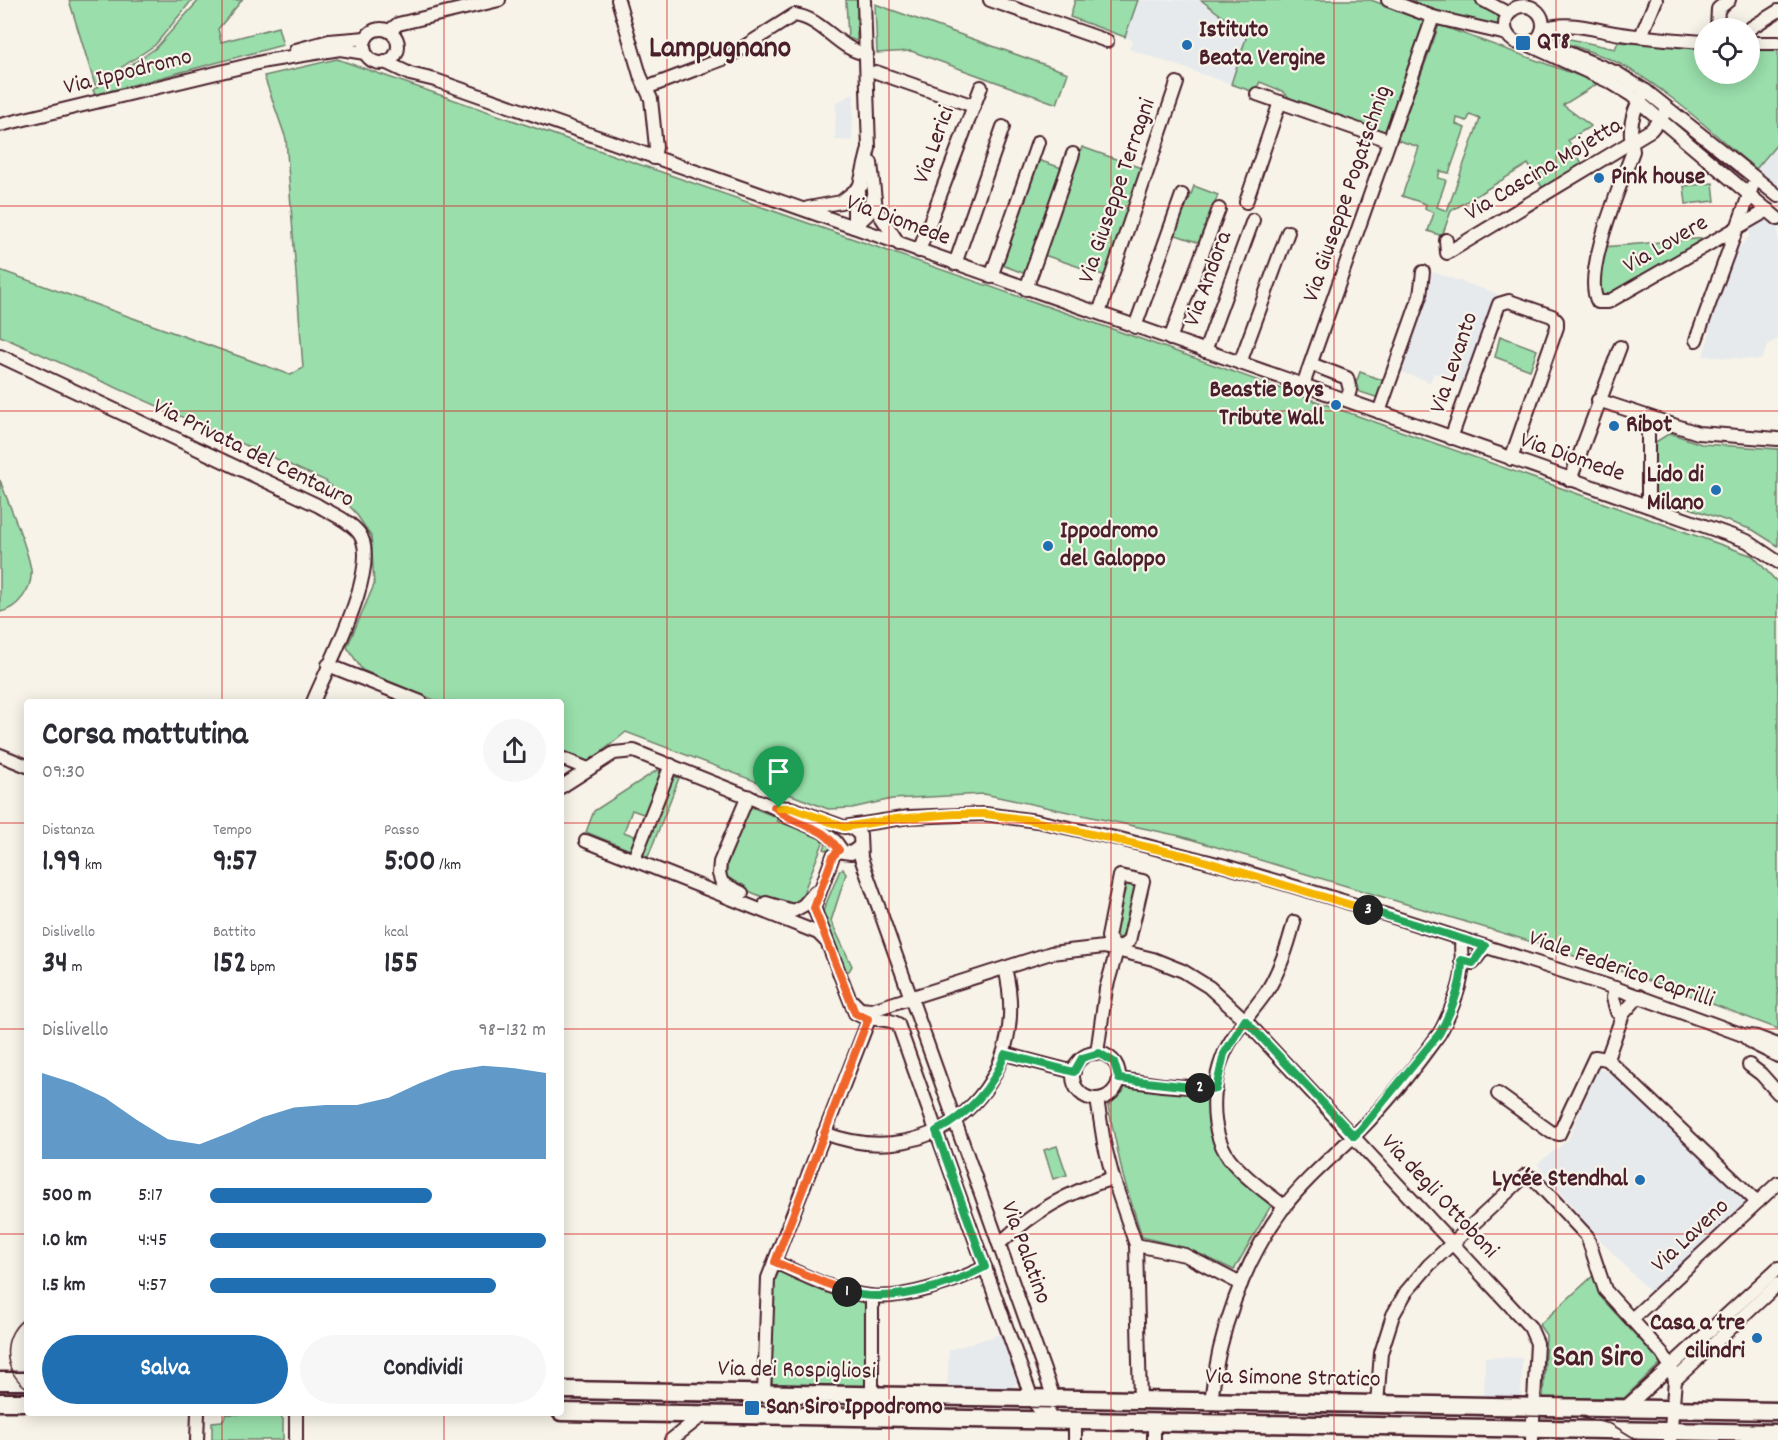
<!DOCTYPE html>
<html lang="it">
<meta charset="utf-8">
<style>
:root{--surface:#fff;--page:#f7f7f7;--text:#2b2b33;--muted:#7c7c81;--accent:#1f6fb2}
body{margin:0;font-family:Dekko,sans-serif;background:var(--page);color:var(--text);height:100vh;display:flex;flex-direction:column;font-size:22px;white-space:nowrap}
*{box-sizing:border-box;margin:0}
p{font-size:20px;color:var(--muted)}
.icon{flex:none;width:33px;height:33px;fill:none;stroke:currentColor;stroke-width:2;stroke-linecap:round;stroke-linejoin:round}
.map{position:relative;flex:1;overflow:hidden}
.sheet{position:absolute;left:24px;top:699px;width:540px;height:717px;display:flex;flex-direction:column;background:var(--surface);border-radius:6px;box-shadow:0 3px 15px #0003}
.sheet>*{flex:none}
.buttons{position:absolute;left:1694px;top:18px;display:grid;gap:12px}
.buttons a{display:grid;place-items:center;width:66px;height:66px;border-radius:50%;background:var(--surface);box-shadow:0 3px 15px #0003;font-size:30px}
.pin{position:absolute;display:grid;place-items:center;width:51px;height:51px;color:#fff;margin:-62px -26px;border-radius:50% 50% 50% 0;rotate:-45deg;box-shadow:0 0 6px #0007}
.pin .icon{rotate:45deg}
.km{position:absolute;width:30px;height:30px;margin:-15px;border-radius:50%;background:#222;color:#fff;font-size:16px;line-height:30px;text-align:center}
.round{display:grid;place-items:center;flex:none;width:63px;height:63px;border-radius:32px;background:var(--page)}
.overview{display:flex;align-items:center;justify-content:space-between;height:102px;padding:0 18px}
h1{font-size:33px;font-weight:700;line-height:45px}
.metrics{display:grid;grid-template-columns:repeat(3,1fr);gap:9px;height:102px;padding:6px 18px}
.metrics div{display:grid;align-content:center}
.metrics b{font-size:30px;font-weight:700}
.metrics small{font-size:16px;font-weight:400}
.metrics p{font-size:16px}
.chart{height:168px;padding:12px 18px}
.chart p{display:flex;justify-content:space-between}
.chart svg{width:100%;height:108px;margin-top:6px;fill:var(--accent);opacity:.7}
.cta{display:flex;gap:12px;margin-top:auto;padding:12px 18px}
.cta a{flex:1;height:69px;border-radius:36px;background:var(--accent);color:#fff;font-size:24px;font-weight:700;line-height:69px;text-align:center}
.cta a+a{background:var(--page);color:var(--text)}
ul{padding:0 18px;list-style:none;font-size:20px}
li{display:grid;grid-template-columns:96px 72px 1fr;align-items:center;height:45px}
li i{height:15px;border-radius:8px;background:var(--accent)}
.map>svg:first-child{display:block}
</style>
<div class="map">
<svg width="1778" height="1440" viewBox="0 0 1778 1440">
<rect width="100%" height="100%" fill="#f7f3e8"/>
<filter id="ink" filterUnits="userSpaceOnUse"><feTurbulence type="fractalNoise" baseFrequency=".0167" numOctaves="2"/><feDisplacementMap in="SourceGraphic" scale="12" xChannelSelector="R" yChannelSelector="G"/><feConvolveMatrix kernelMatrix="1 2 1 2 8 2 1 2 1" color-interpolation-filters="sRGB"/></filter>
<g filter="url(#ink)">
<g fill="#e6eaed">
<polygon points="1138,0 1201,0 1247,35 1231,84 1129,49 1132,40 1125,37"/>
<polygon points="854,93 852,141 835,140 836,103"/>
<polygon points="1778,143 1778,187 1756,169"/>
<polygon points="1769,218 1778,225 1778,339 1769,344 1761,360 1703,356 1710,333 1707,322 1736,246 1740,247 1750,235 1748,230"/>
<polygon points="1433,272 1498,294 1466,384 1434,373 1430,382 1398,371"/>
<polygon points="1598,1069 1612,1072 1750,1201 1651,1293 1600,1240 1537,1164 1568,1140"/>
<polygon points="1001,1334 1017,1383 1011,1389 947,1390 949,1350"/>
<polygon points="1485,1357 1522,1358 1521,1400 1484,1400"/>
</g>
<g fill="#99deab" stroke="#727e6b" stroke-width="1.5" fill-rule="evenodd">
<polygon points="69,0 192,0 155,45 95,85"/>
<polygon points="199,0 242,0 218,29 221,42 278,27 283,45 95,95 93,90 156,48"/>
<polygon points="846,0 857,0 857,41 848,38"/>
<polygon points="1075,0 1138,0 1125,37 1070,17"/>
<polygon points="1201,0 1371,0 1425,20 1385,132 1290,98 1282,91 1260,82 1254,92 1231,84 1247,35"/>
<polygon points="1409,0 1474,0 1501,16 1500,28 1471,23"/>
<polygon points="875,4 1068,73 1057,104 911,51 877,53"/>
<path d="M1439 25 1599 83 1563 105 1591 126 1568 140 1583 165 1543 189 1528 164 1451 211 1442 236 1428 231 1434 213 1425 209 1426 204 1402 196 1419 147 1397 140ZM1470 115 1480 119 1447 211 1437 207 1446 180 1438 178 1440 171 1449 173 1465 128 1456 124 1457 118 1467 121Z"/>
<path d="M1561 37 1615 49 1618 42 1704 48V74H1749V49L1778 50V143L1756 169C1714 135 1673 93 1624 66 1604 55 1581 49 1560 41Z"/>
<polygon points="337,59 1135,337 1753,556 1778,583 1778,1029 1668,987 1516,937 1180,836 984,794 892,799 852,808 828,809 626,732 588,763 561,753 561,702 439,702 362,670 347,647 374,585 371,536 355,512 326,481 0,336 0,270 291,375 303,368 286,139 264,76"/>
<polygon points="1082,147 1144,169 1106,276 1041,254 1074,159 1078,159"/>
<polygon points="1038,160 1062,168 1026,274 1002,265"/>
<polygon points="1713,183 1715,201 1686,204 1684,186"/>
<polygon points="1194,186 1218,195 1200,243 1173,234 1183,204 1189,200"/>
<polygon points="1707,238 1605,299 1599,295 1597,268 1603,247"/>
<polygon points="1500,336 1537,350 1530,370 1495,357"/>
<polygon points="1360,372 1385,381 1379,398 1360,392 1356,383"/>
<polygon points="1670,433 1701,444 1778,449 1778,546 1753,530 1655,496 1654,443"/>
<path d="M0 480C9 506 27 544 31 570 33 588 18 609 0 612Z"/>
<polygon points="657,770 662,772 646,815 632,810 624,832 637,837 633,848 630,850 586,832 594,811"/>
<polygon points="672,776 679,778 648,857 642,854"/>
<path d="M749 806 778 818 777 821 798 829 800 826 830 842V852L824 849 826 843 824 840 802 896 796 903C782 907 735 888 727 876V865Z"/>
<polygon points="843,869 846,874 831,921 852,966 849,971 844,972 824,918 821,916 840,870"/>
<polygon points="1124,881 1141,884 1126,939 1112,936 1126,887"/>
<polygon points="1126,1085 1208,1095 1210,1119 1226,1165 1273,1202 1234,1270 1189,1249 1142,1237 1123,1176 1108,1106 1123,1092"/>
<polygon points="1057,1146 1067,1175 1053,1179 1044,1150"/>
<polygon points="779,1271 828,1293 865,1303 865,1391 772,1390 773,1284"/>
<polygon points="1594,1275 1599,1295 1661,1363 1624,1398 1543,1398 1546,1335 1539,1325"/>
<polygon points="227,1414 279,1415 283,1419 283,1440 212,1440 212,1422 222,1421"/>
</g>
<g fill="none" stroke-linecap="round" stroke-linejoin="round">
<g stroke="#4a1f2b" stroke-width="16">
<g id="minor">
<polyline points="618,0 640,75 651,99 656,147 654,158"/>
<polyline points="990,0 1107,41"/>
<polyline points="1388,0 1433,17 1507,34"/>
<polyline points="1483,0 1509,14"/>
<circle cx="1524" cy="25" r="19"/>
<polyline points="1717,28 1718,9 1729,0"/>
<path d="M1543 29C1569 20 1594 30 1621 34 1648 38 1676 40 1704 42"/>
<polyline points="1749,29 1778,11"/>
<circle cx="381" cy="46" r="17"/>
<polyline points="389,31 398,24 499,0"/>
<polyline points="1542,31 1551,46 1617,73 1646,91 1778,196"/>
<polyline points="1641,36 1656,0"/>
<polyline points="1749,43 1778,43"/>
<polyline points="1527,44 1610,82 1631,95 1778,219"/>
<polyline points="296,50 329,41 366,38"/>
<polyline points="385,62 410,74 435,80 1747,541 1778,562"/>
<polyline points="876,72 968,104"/>
<path d="M646 88 728 57 794 15C823 18 839 51 867 54"/>
<path d="M1646 91C1632 109 1628 130 1633 151 1622 182 1581 275 1598 302H1608L1768 210"/>
<polyline points="1257,94 1388,140"/>
<polyline points="0,125 266,61 340,49 365,53"/>
<polyline points="871,163 876,209 899,244"/>
<polyline points="1246,202 1280,102"/>
<polyline points="808,208 841,202 862,185"/>
<polyline points="854,227 854,209 869,148 864,0"/>
<polyline points="854,227 868,214 872,198"/>
<polyline points="1446,240 1447,253 1651,130 1664,114"/>
<polyline points="919,251 981,87"/>
<polyline points="955,264 1003,127"/>
<polyline points="991,277 1038,142"/>
<polyline points="1026,289 1073,154"/>
<polyline points="1099,313 1177,83"/>
<polyline points="1135,327 1182,195"/>
<polyline points="1170,339 1219,209"/>
<polyline points="1696,340 1752,187"/>
<polyline points="1205,351 1253,220"/>
<path d="M0 356 317 505C330 513 349 520 359 533 383 565 327 667 313 702"/>
<polyline points="1240,363 1288,232"/>
<polyline points="1311,364 1347,378 1350,390 1347,400"/>
<polyline points="1303,385 1433,17"/>
<polyline points="1598,400 1698,433 1778,439"/>
<polyline points="1379,412 1420,296 1423,272"/>
<polyline points="1645,416 1648,424 1648,506"/>
<polyline points="1451,438 1499,304 1509,301 1552,316 1557,321 1557,327 1511,459"/>
<polyline points="1570,480 1620,347"/>
<polyline points="328,665 421,702"/>
<polyline points="0,755 27,766"/>
<polyline points="561,758 588,769"/>
<polyline points="561,787 614,753 634,751 776,808 788,817 823,832 835,841 843,852 851,853 859,847"/>
<polyline points="774,807 791,808 844,827 909,817 985,814 1037,821 1120,839 1225,866 1340,900 1615,988 1743,1035 1757,1037 1778,1045"/>
<polyline points="851,827 860,835 861,858 1051,1390 1047,1420"/>
<polyline points="586,841 818,933 825,940"/>
<path d="M839 850 833 856 814 908 855 1013C869 1022 884 1016 898 1024L1032 1399 1047 1420"/>
<polyline points="634,859 671,765"/>
<polyline points="742,893 722,883 719,874 720,862 748,796"/>
<polyline points="766,903 793,911 804,905 815,892"/>
<polyline points="1461,961 1473,963 1485,947"/>
<polyline points="1615,988 1613,998 1617,1012 1623,1014"/>
<polyline points="851,1000 860,1009 872,1010 1051,953 1104,947 1153,959 1183,971 1209,987 1245,1020 1530,1327 1537,1343 1532,1440"/>
<polyline points="1744,1036 1752,1043 1778,1056"/>
<polyline points="1097,1053 1106,989 1117,950 1129,941 1143,881 1120,876 1108,937 1117,950"/>
<circle cx="1096" cy="1076" r="23"/>
<polyline points="1005,1054 1074,1072"/>
<polyline points="1607,1059 1757,1202"/>
<polyline points="1607,1059 1623,1014 1639,996"/>
<polyline points="1749,1065 1761,1074 1778,1093"/>
<polyline points="1119,1079 1162,1085 1216,1089"/>
<polyline points="1498,1094 1551,1132 1559,1134 1595,1057 1607,1059"/>
<polyline points="1097,1099 1104,1143 1113,1178 1136,1245 1140,1400"/>
<path d="M824 1133C936 1176 1034 1083 1005 968"/>
<path d="M1285 1207C1266 1192 1244 1177 1229 1158 1206 1126 1212 1070 1232 1039 1242 1022 1256 1007 1267 991 1280 970 1288 946 1294 922"/>
<path d="M999 1244C1033 1212 1068 1192 1113 1178"/>
<polyline points="1136,1245 1185,1255 1241,1284"/>
<path d="M775 1262C805 1276 836 1292 870 1296 902 1300 956 1282 985 1267"/>
<polyline points="1632,1319 1778,1183"/>
<polyline points="1675,1380 1778,1284"/>
<polyline points="764,1394 768,1278 871,1014"/>
<polyline points="872,1396 872,1297"/>
<path d="M1211 1402C1218 1333 1243 1263 1284 1207 1307 1177 1335 1155 1361 1129 1389 1101 1416 1066 1439 1034 1447 1021 1461 987 1462 972 1464 960 1459 951 1462 939"/>
<polyline points="1377,1404 1381,1353 1393,1315 1406,1292 1429,1265 1526,1175 1534,1179 1587,1236 1605,1290 1662,1353 1671,1367 1675,1380 1670,1440"/>
<polyline points="1624,1409 1778,1268"/>
<polyline points="1075,1421 1075,1440"/>
<polyline points="197,1440 198,1413"/>
<polyline points="296,1440 296,1413"/>
<polyline points="671,1440 699,1418 707,1416"/>
<polyline points="1154,1440 1154,1422"/>
</g>
</g>
<g stroke="#4a1f2b" stroke-width="21">
<g id="major">
<polyline points="0,1381 27,1381"/>
<polyline points="561,1390 1778,1411"/>
<polyline points="0,1402 27,1402"/>
<polyline points="561,1412 1778,1433"/>
</g>
</g>
<use href="#minor" stroke="#f7f3e8" stroke-width="12"/>
<use href="#major" stroke="#f7f3e8" stroke-width="16"/>
<g stroke="#4a1f2b" stroke-width="1.5">
<path d="M27 1317C1 1333 1 1371 27 1388"/>
<polyline points="561,1399 1579,1417 1611,1424 1637,1440"/>
</g>
</g>
</g>
<g fill="none" stroke-linecap="round" stroke-linejoin="round" filter="url(#ink)">
<g stroke="#fff" stroke-width="12">
<path id="split-1" d="M779 808 774 807C780 810 783 815 789 818 814 831 821 826 839 850L833 856 814 908 855 1013 868 1019 775 1262 847 1292"/>
</g>
<g stroke="#fff" stroke-width="12">
<path id="split-2" d="M847 1292C889 1304 947 1287 985 1267L936 1131C968 1115 993 1088 1005 1054L1074 1072 1082 1058 1099 1053 1114 1062 1119 1079 1200 1088"/>
</g>
<g stroke="#fff" stroke-width="12">
<path id="split-3" d="M1200 1088 1216 1089 1224 1054 1245 1020 1354 1136 1361 1129 1439 1034C1449 1017 1465 979 1461 960L1473 963 1485 946 1368 910"/>
</g>
<g stroke="#fff" stroke-width="12">
<polyline id="split-4" points="779,808 792,808 844,827 896,819 954,814 985,814 1030,820 1191,857 1368,910"/>
</g>
<use href="#split-1" stroke="#f0652b" stroke-width="8"/>
<use href="#split-2" stroke="#22a559" stroke-width="8"/>
<use href="#split-3" stroke="#22a559" stroke-width="8"/>
<use href="#split-4" stroke="#f5b400" stroke-width="8"/>
</g>
<path fill="none" stroke="#d62828" stroke-width="1.5" stroke-opacity="0.55" d="M222 0V702M444 0V702M667 0V1440M889 0V1440M1111 0V1440M1334 0V1440M1556 0V1440M0 206H1778M0 411H1778M0 617H1778M0 823H27M561 823H1778M0 1029H27M561 1029H1778M0 1234H27M561 1234H1778M222 1413V1440M444 1413V1440"/>
<g fill="#1f6fb2" stroke="#f7f3e8" stroke-width="2">
<rect x="1515" y="35" width="16" height="16" rx="3"/>
<circle cx="1187" cy="45" r="6"/>
<circle cx="1599" cy="178" r="6"/>
<circle cx="1336" cy="405" r="6"/>
<circle cx="1614" cy="426" r="6"/>
<circle cx="1716" cy="490" r="6"/>
<circle cx="1048" cy="546" r="6"/>
<circle cx="1640" cy="1180" r="6"/>
<circle cx="1757" cy="1338" r="6"/>
<rect x="744" y="1400" width="16" height="16" rx="3"/>
</g>
<g text-anchor="middle" dominant-baseline="central" stroke-width="4.5" stroke-linejoin="round" paint-order="stroke">
<g font-size="24" font-weight="bold" fill="#4a1f2b" stroke="#f7f3e8" text-anchor="start">
<text x="1199" y="31">Istituto<tspan x="1199" dy="28">Beata Vergine</tspan></text>
<text x="1537" y="43">QT8</text>
<text x="1611" y="178">Pink house</text>
<text x="1324" y="391" text-anchor="end">Beastie Boys<tspan x="1324" dy="28">Tribute Wall</tspan></text>
<text x="1626" y="426">Ribot</text>
<text x="1704" y="476" text-anchor="end">Lido di<tspan x="1704" dy="28">Milano</tspan></text>
<text x="1060" y="532">Ippodromo<tspan x="1060" dy="28">del Galoppo</tspan></text>
<text x="1628" y="1180" text-anchor="end">Lycée Stendhal</text>
<text x="1745" y="1324" text-anchor="end">Casa a tre<tspan x="1745" dy="28">cilindri</tspan></text>
<text x="766" y="1408">San Siro Ippodromo</text>
</g>
<g font-size="24" fill="#4a1f2b" stroke="#f7f3e8">
<text transform="translate(128 73) rotate(-14)">Via Ippodromo</text>
<text transform="translate(935 145) rotate(-70)">Via Lerici</text>
<text transform="translate(1544 170) rotate(-31)">Via Cascina Mojetta</text>
<text transform="translate(1118 191) rotate(-71)">Via Giuseppe Terragni</text>
<text transform="translate(1348 194) rotate(-71)">Via Giuseppe Pogatschnig</text>
<text transform="translate(898 221) rotate(20)">Via Diomede</text>
<text transform="translate(1666 245) rotate(-30)">Via Lovere</text>
<text transform="translate(1209 279) rotate(-70)">Via Andora</text>
<text transform="translate(1455 363) rotate(-71)">Via Levanto</text>
<text transform="translate(253 454) rotate(26)">Via Privata del Centauro</text>
<text transform="translate(1572 458) rotate(19)">Via Diomede</text>
<text transform="translate(1621 970) rotate(19)">Viale Federico Caprilli</text>
<text transform="translate(1439 1197) rotate(47)">Via degli Ottoboni</text>
<text transform="translate(1691 1236) rotate(-43)">Via Laveno</text>
<text transform="translate(1025 1253) rotate(70)">Via Palatino</text>
<text transform="translate(797 1371) rotate(1)">Via dei Rospigliosi</text>
<text transform="translate(1293 1379) rotate(1)">Via Simone Stratico</text>
</g>
<g font-size="30" font-weight="bold" fill="#4a1f2b" stroke="#f7f3e8">
<text x="720" y="50">Lampugnano</text>
<text x="1598" y="1359">San Siro</text>
</g>
</g>
</svg>
<div class="buttons">
<a><svg class="icon" aria-label="locate" viewBox="0 0 24 24"><circle cx="12" cy="12" r="6"/><path d="M12 2v4M12 18v4M2 12h4M18 12h4"/></svg></a>
</div>
<div class="pin" style="left:779px;top:808px;background:#1e9e55"><svg class="icon" aria-label="arrive" viewBox="0 0 24 24"><path d="M6 21V4h12l-3 4 3 4H6"/></svg></div>
<b class="km" style="left:847px;top:1292px">1</b>
<b class="km" style="left:1200px;top:1088px">2</b>
<b class="km" style="left:1368px;top:910px">3</b>
<section class="sheet">
<div class="overview"><div><h1>Corsa mattutina</h1><p>09:30</p></div><a class="round"><svg class="icon" aria-label="share" viewBox="0 0 24 24"><path d="M12 15V3M7 8l5-5 5 5M5 13v7h14v-7"/></svg></a></div>
<div class="metrics">
<div><p>Distanza</p><b>1.99<small> km</small></b></div>
<div><p>Tempo</p><b>9:57</b></div>
<div><p>Passo</p><b>5:00<small> /km</small></b></div>
</div>
<div class="metrics">
<div><p>Dislivello</p><b>34<small> m</small></b></div>
<div><p>Battito</p><b>152<small> bpm</small></b></div>
<div><p>kcal</p><b>155</b></div>
</div>
<div class="chart"><p><span>Dislivello</span>98–132 m</p>
<svg viewBox="0 0 160 44" preserveAspectRatio="none"><path d="M0 44V9L10 13L20 19L30 28L40 36L50 38L60 33L70 27L80 23L90 22L100 22L110 19L120 13L130 8L140 6L150 7L160 9V44z"/></svg>
</div>
<ul>
<li><b>500 m</b>5:17<i style="width:66%"></i></li>
<li><b>1.0 km</b>4:45<i style="width:100%"></i></li>
<li><b>1.5 km</b>4:57<i style="width:85%"></i></li>
</ul>
<div class="cta"><a>Salva</a><a>Condividi</a></div>
</section>
</div>
